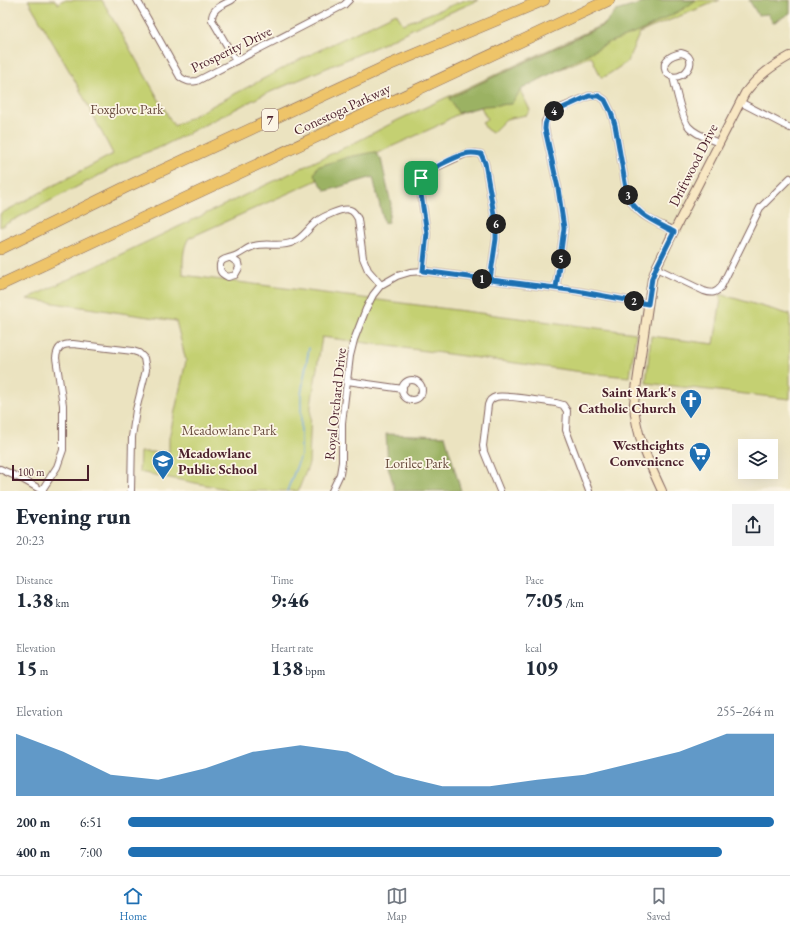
<!DOCTYPE html>
<meta charset="utf-8">
<style>
:root{--surface:#fff;--page:#f2f2f3;--text:#1f2937;--muted:#747a83;--line:#e0e1e3;--accent:#1f6fb2}
body{margin:0;font-family:"EB Garamond",serif;background:var(--page);color:var(--text);height:100vh;display:flex;flex-direction:column;font-size:15px;white-space:nowrap}
*{box-sizing:border-box;margin:0}
p{font-size:13px;color:var(--muted)}
.icon{flex:none;width:22px;height:22px;fill:none;stroke:currentColor;stroke-width:2;stroke-linecap:round;stroke-linejoin:round}
.map{position:relative;height:491px;overflow:hidden}
.panel{display:flex;flex-direction:column;background:var(--surface);flex:1}
.panel>*{flex:none}
.tools{position:absolute;left:738px;top:439px;display:grid;gap:8px}
.tools a{display:grid;place-items:center;width:40px;height:40px;border-radius:0px;background:var(--surface);box-shadow:0 4px 16px #0002;font-size:20px}
.scale{position:absolute;left:12px;bottom:10px;width:77px;box-sizing:border-box;padding-left:4px;border:2px solid #4a1f2b;border-top:0;font-size:11px;line-height:14px;white-space:nowrap;color:#4a1f2b;-webkit-text-stroke:3px #fcf5e5;paint-order:stroke}
.pin{position:absolute;display:grid;place-items:center;width:34px;height:34px;color:#fff;margin:-17px;border-radius:8px;box-shadow:0 2px 6px #0006}
.km{position:absolute;width:20px;height:20px;margin:-10px;border-radius:50%;background:#222;color:#fff;font-size:11px;line-height:20px;text-align:center}
.round{display:grid;place-items:center;flex:none;width:42px;height:42px;border-radius:0px;background:var(--page)}
.overview{display:flex;align-items:center;justify-content:space-between;height:68px;padding:0 16px}
h1{font-size:22px;font-weight:800;line-height:30px}
.metrics{display:grid;grid-template-columns:repeat(3,1fr);gap:6px;height:68px;padding:4px 16px}
.metrics div{display:grid;align-content:center}
.metrics b{font-size:20px;font-weight:800}
.metrics small{font-size:11px;font-weight:400}
.metrics p{font-size:11px}
.chart{height:112px;padding:8px 16px}
.chart p{display:flex;justify-content:space-between}
.chart svg{width:100%;height:72px;margin-top:4px;fill:var(--accent);opacity:.7}
ul{padding:0 16px;list-style:none;font-size:13px}
li{display:grid;grid-template-columns:64px 48px 1fr;align-items:center;height:30px}
li i{height:10px;border-radius:5px;background:var(--accent)}
.dock{display:flex;justify-content:space-around;align-items:center;height:56px;border-top:1px solid var(--line);background:var(--surface);font-size:11px;color:var(--muted)}
.dock a{display:grid;justify-items:center;gap:2px}
.dock .current{color:var(--accent)}
.map>svg:first-child{display:block}
</style>
<div class="map">
<svg width="790" height="491" viewBox="0 0 790 491">
<rect width="100%" height="100%" fill="#fcf5e5"/>
<filter id="ink" filterUnits="userSpaceOnUse"><feTurbulence type="fractalNoise" baseFrequency=".025" numOctaves="2"/><feDisplacementMap in="SourceGraphic" scale="8" xChannelSelector="R" yChannelSelector="G"/><feConvolveMatrix kernelMatrix="1 2 1 2 8 2 1 2 1" color-interpolation-filters="sRGB"/></filter>
<filter id="wash" filterUnits="userSpaceOnUse"><feTurbulence type="fractalNoise" baseFrequency=".012" numOctaves="4" result="noise"/><feDisplacementMap in="SourceGraphic" scale="16" xChannelSelector="R" yChannelSelector="G"/><feGaussianBlur stdDeviation="0.9" result="paint"/><feColorMatrix in="noise" values="0 0 0 0 0 0 0 0 0 0 0 0 0 0 0 0 0 1.4 0 .05"/><feComposite in="paint" operator="in"/></filter>
<g filter="url(#wash)">
<rect width="100%" height="100%" fill="#ebe3c0"/>
<g fill="#c4d072" stroke="#87784e">
<polygon points="28,0 55,0 58,4 63,0 102,0 174,126 297,61 396,13 403,24 465,0 479,0 416,27 378,46 261,96 161,147 134,157 0,227 0,214 113,154 74,79"/>
<path d="M659 0H720L648 29 640 33 637 39 627 62 606 76 601 77 591 56 531 82 519 88 530 110 526 115 506 119 492 133 486 129 482 122 487 119 480 105 454 116 435 127 189 238C182 248 183 264 183 275L636 333 630 377 597 374 322 337 311 405 309 464 298 491H224L226 489 139 472 140 452H169V438L186 361 176 321 27 299 356 142 398 120 623 15Z"/>
<polygon points="720,294 788,314 790,313 790,399 646,383 651,336 714,344 721,299"/>
</g>
<g fill="#9bb264" stroke="#726848">
<polygon points="653,0 696,0 685,8 639,32 610,42 522,89 511,104 484,106 458,113 449,98 604,25 616,11"/>
<polygon points="749,0 790,0 790,13 773,23 768,14 758,15"/>
<polygon points="375,152 381,159 391,204 388,222 384,223 373,177 326,191 314,175 317,167 348,157"/>
<polygon points="386,434 445,436 461,491 395,491 388,466"/>
</g>
<g fill="none" stroke-linecap="round" stroke-linejoin="round">
<polyline stroke="#6da5dc" stroke-width="1.5" points="287,491 301,455 301,395 309,348"/>
</g>
</g>
<g filter="url(#ink)">
<g fill="none" stroke-linecap="round" stroke-linejoin="round">
<g stroke="#82645f" stroke-width="8">
<g id="street">
<path d="M137 0 180 77C186 82 190 82 197 81L344 5 349 0"/>
<path d="M232 0C223 5 211 8 212 20L236 61"/>
<path d="M681 53C701 57 685 81 671 76 664 73 662 63 669 58 672 55 677 54 681 53Z"/>
<path d="M673 77C675 86 683 121 689 127 696 135 710 139 719 143"/>
<polyline points="740,102 790,128"/>
<path d="M231 258 238 263 239 268 235 275 228 277C224 275 220 273 220 268 219 259 226 259 232 257 240 255 246 248 254 246 267 242 281 248 293 242 302 239 307 230 314 224 319 218 343 207 350 210 354 211 356 215 358 219L363 258 368 270 381 285"/>
<path d="M656 268 704 291C712 294 716 293 721 287L760 208 790 178"/>
<polyline points="423,271 427,233 420,188 421,178 428,171 465,154 475,153 481,154 485,163 496,226 496,239 490,280"/>
<path d="M556 288 564 228 558 188 545 129V122L547 118 554 111 589 96H599L605 100 611 112 615 125 627 194C637 217 654 221 674 231"/>
<circle cx="412" cy="390" r="10"/>
<polyline points="347,381 403,389"/>
<polyline points="0,469 22,479 43,491"/>
<path d="M42 490 57 467 63 450V405L56 358C57 346 63 344 73 344L133 351 139 353 144 358 146 370 136 410 132 437 131 491"/>
<polyline points="332,491 340,474 342,462 342,423 350,356 354,340 366,309 373,295 381,285 397,276 410,272 423,271 577,291 648,304"/>
<path d="M500 491 484 452 483 446 488 405C489 401 492 398 496 397 504 394 545 402 556 403L563 405 567 411 566 430 589 491"/>
</g>
</g>
<g stroke="#82645f" stroke-width="10">
<path id="secondary" d="M662 491C649 463 635 433 634 403L652 279 656 268 674 231 745 93C758 76 772 66 790 56"/>
</g>
<g stroke="#82645f" stroke-width="12">
<g id="highway">
<polyline points="0,249 124,188 389,65 544,0"/>
<polyline points="0,285 609,0"/>
</g>
</g>
<use href="#street" stroke="#fff" stroke-width="6"/>
<use href="#secondary" stroke="#f8e7c3" stroke-width="8"/>
<use href="#highway" stroke="#eec469" stroke-width="11"/>
</g>
</g>
<g fill="none" stroke-linecap="round" stroke-linejoin="round" filter="url(#ink)">
<g stroke="#fff" stroke-width="8">
<path id="route" d="M421 178 420 188 427 233 423 271 577 291 648 304 652 278 656 268 674 232C654 221 637 216 627 194L615 125 611 112 605 100 599 96H589L554 112C547 116 545 121 545 129L558 188 564 228 556 288 490 280 496 239V226L485 163 481 154C476 153 470 152 465 154 455 157 427 170 421 178"/>
</g>
<use href="#route" stroke="#1f6fb2" stroke-width="5"/>
</g>
<defs>
<g id="church-pin" transform="scale(1.15)"><path d="M0 17L-7.5 6A9.5 9.5 0 1 1 7.5 6Z" fill="#1f6fb2" stroke="#fcf5e5"/><path d="M-1.2-6h2.4v3.5h3.3v2.4h-3.3V6h-2.4V-.1h-3.3v-2.4h3.3Z" fill="#fff"/></g>
<g id="supermarket-pin" transform="scale(1.15)"><path d="M0 17L-7.5 6A9.5 9.5 0 1 1 7.5 6Z" fill="#1f6fb2" stroke="#fcf5e5"/><path d="M-6-5.5h2.5l.6 2H6L4.5 2H-2.5L-4.4-4H-6ZM-1.5 3.2a1.3 1.3 0 1 0 .1 0ZM3 3.2a1.3 1.3 0 1 0 .1 0Z" fill="#fff"/></g>
<g id="school-pin" transform="scale(1.15)"><path d="M0 17L-7.5 6A9.5 9.5 0 1 1 7.5 6Z" fill="#1f6fb2" stroke="#fcf5e5"/><path d="M0-5L7-2L0 1L-7-2ZM-4 1L0 2.5L4 1V4Q0 6-4 4Z" fill="#fff"/></g>
</defs>
<g fill-rule="evenodd">
<use href="#church-pin" x="691" y="400"/>
<use href="#supermarket-pin" x="700" y="453"/>
<use href="#school-pin" x="163" y="461"/>
</g>
<g text-anchor="middle" dominant-baseline="central" stroke-width="3.5" stroke-linejoin="round" paint-order="stroke">
<rect fill="#fcf5e5" stroke="#7f5f63" stroke-width="1" x="262" y="109" width="16" height="22" rx="3"/>
<g font-size="13" font-weight="bold" fill="#4a1f2b">
<text x="270" y="120">7</text>
</g>
<g font-size="14" fill="#4a1f2b" stroke="#fcf5e5">
<text transform="translate(231 49) rotate(-26)">Prosperity Drive</text>
<text transform="translate(342 109) rotate(-25)">Conestoga Parkway</text>
<text transform="translate(693 165) rotate(-63)">Driftwood Drive</text>
<text transform="translate(335 404) rotate(-84)">Royal Orchard Drive</text>
</g>
<g font-size="14" fill="#684b3d" stroke="#fcf5e5">
<text x="127" y="109">Foxglove Park</text>
<text x="229" y="430">Meadowlane Park</text>
<text x="417" y="463">Lorilee Park</text>
</g>
<g font-size="14" font-weight="bold" fill="#4a1f2b" stroke="#fcf5e5" text-anchor="end">
<text x="676" y="392">Saint Mark's<tspan x="676" dy="16">Catholic Church</tspan></text>
<text x="684" y="445">Westheights<tspan x="684" dy="16">Convenience</tspan></text>
<text x="178" y="453" text-anchor="start">Meadowlane<tspan x="178" dy="16">Public School</tspan></text>
</g>
</g>
</svg>
<div class="tools">
<a><svg class="icon" aria-label="layers" viewBox="0 0 24 24"><path d="M12 4l9 5-9 5-9-5zM3 14l9 5 9-5"/></svg></a>
</div>
<div class="scale">100 m</div>
<div class="pin" style="left:421px;top:178px;background:#1e9e55"><svg class="icon" aria-label="arrive" viewBox="0 0 24 24"><path d="M6 21V4h12l-3 4 3 4H6"/></svg></div>
<b class="km" style="left:482px;top:279px">1</b>
<b class="km" style="left:634px;top:301px">2</b>
<b class="km" style="left:628px;top:195px">3</b>
<b class="km" style="left:554px;top:111px">4</b>
<b class="km" style="left:561px;top:259px">5</b>
<b class="km" style="left:496px;top:224px">6</b>
</div>
<section class="panel">
<div class="overview"><div><h1>Evening run</h1><p>20:23</p></div><a class="round"><svg class="icon" aria-label="share" viewBox="0 0 24 24"><path d="M12 15V3M7 8l5-5 5 5M5 13v7h14v-7"/></svg></a></div>
<div class="metrics">
<div><p>Distance</p><b>1.38<small> km</small></b></div>
<div><p>Time</p><b>9:46</b></div>
<div><p>Pace</p><b>7:05<small> /km</small></b></div>
</div>
<div class="metrics">
<div><p>Elevation</p><b>15<small> m</small></b></div>
<div><p>Heart rate</p><b>138<small> bpm</small></b></div>
<div><p>kcal</p><b>109</b></div>
</div>
<div class="chart"><p><span>Elevation</span>255–264 m</p>
<svg viewBox="0 0 160 44" preserveAspectRatio="none"><path d="M0 44V6L10 17L20 31L30 34L40 27L50 17L60 13L70 17L80 31L90 38L100 38L110 34L120 31L130 24L140 17L150 6L160 6V44z"/></svg>
</div>
<ul>
<li><b>200 m</b>6:51<i style="width:100%"></i></li>
<li><b>400 m</b>7:00<i style="width:92%"></i></li>
</ul>
</section>
<nav class="dock">
<a class="current"><svg class="icon" aria-label="home" viewBox="0 0 24 24"><path d="M3 11l9-7 9 7M6 9v11h12V9"/></svg>Home</a>
<a><svg class="icon" aria-label="map" viewBox="0 0 24 24"><path d="M3 6l6-2 6 2 6-2v14l-6 2-6-2-6 2zM9 4v14M15 6v14"/></svg>Map</a>
<a><svg class="icon" aria-label="saved" viewBox="0 0 24 24"><path d="M7 4h10v16l-5-4-5 4z"/></svg>Saved</a>
</nav>
